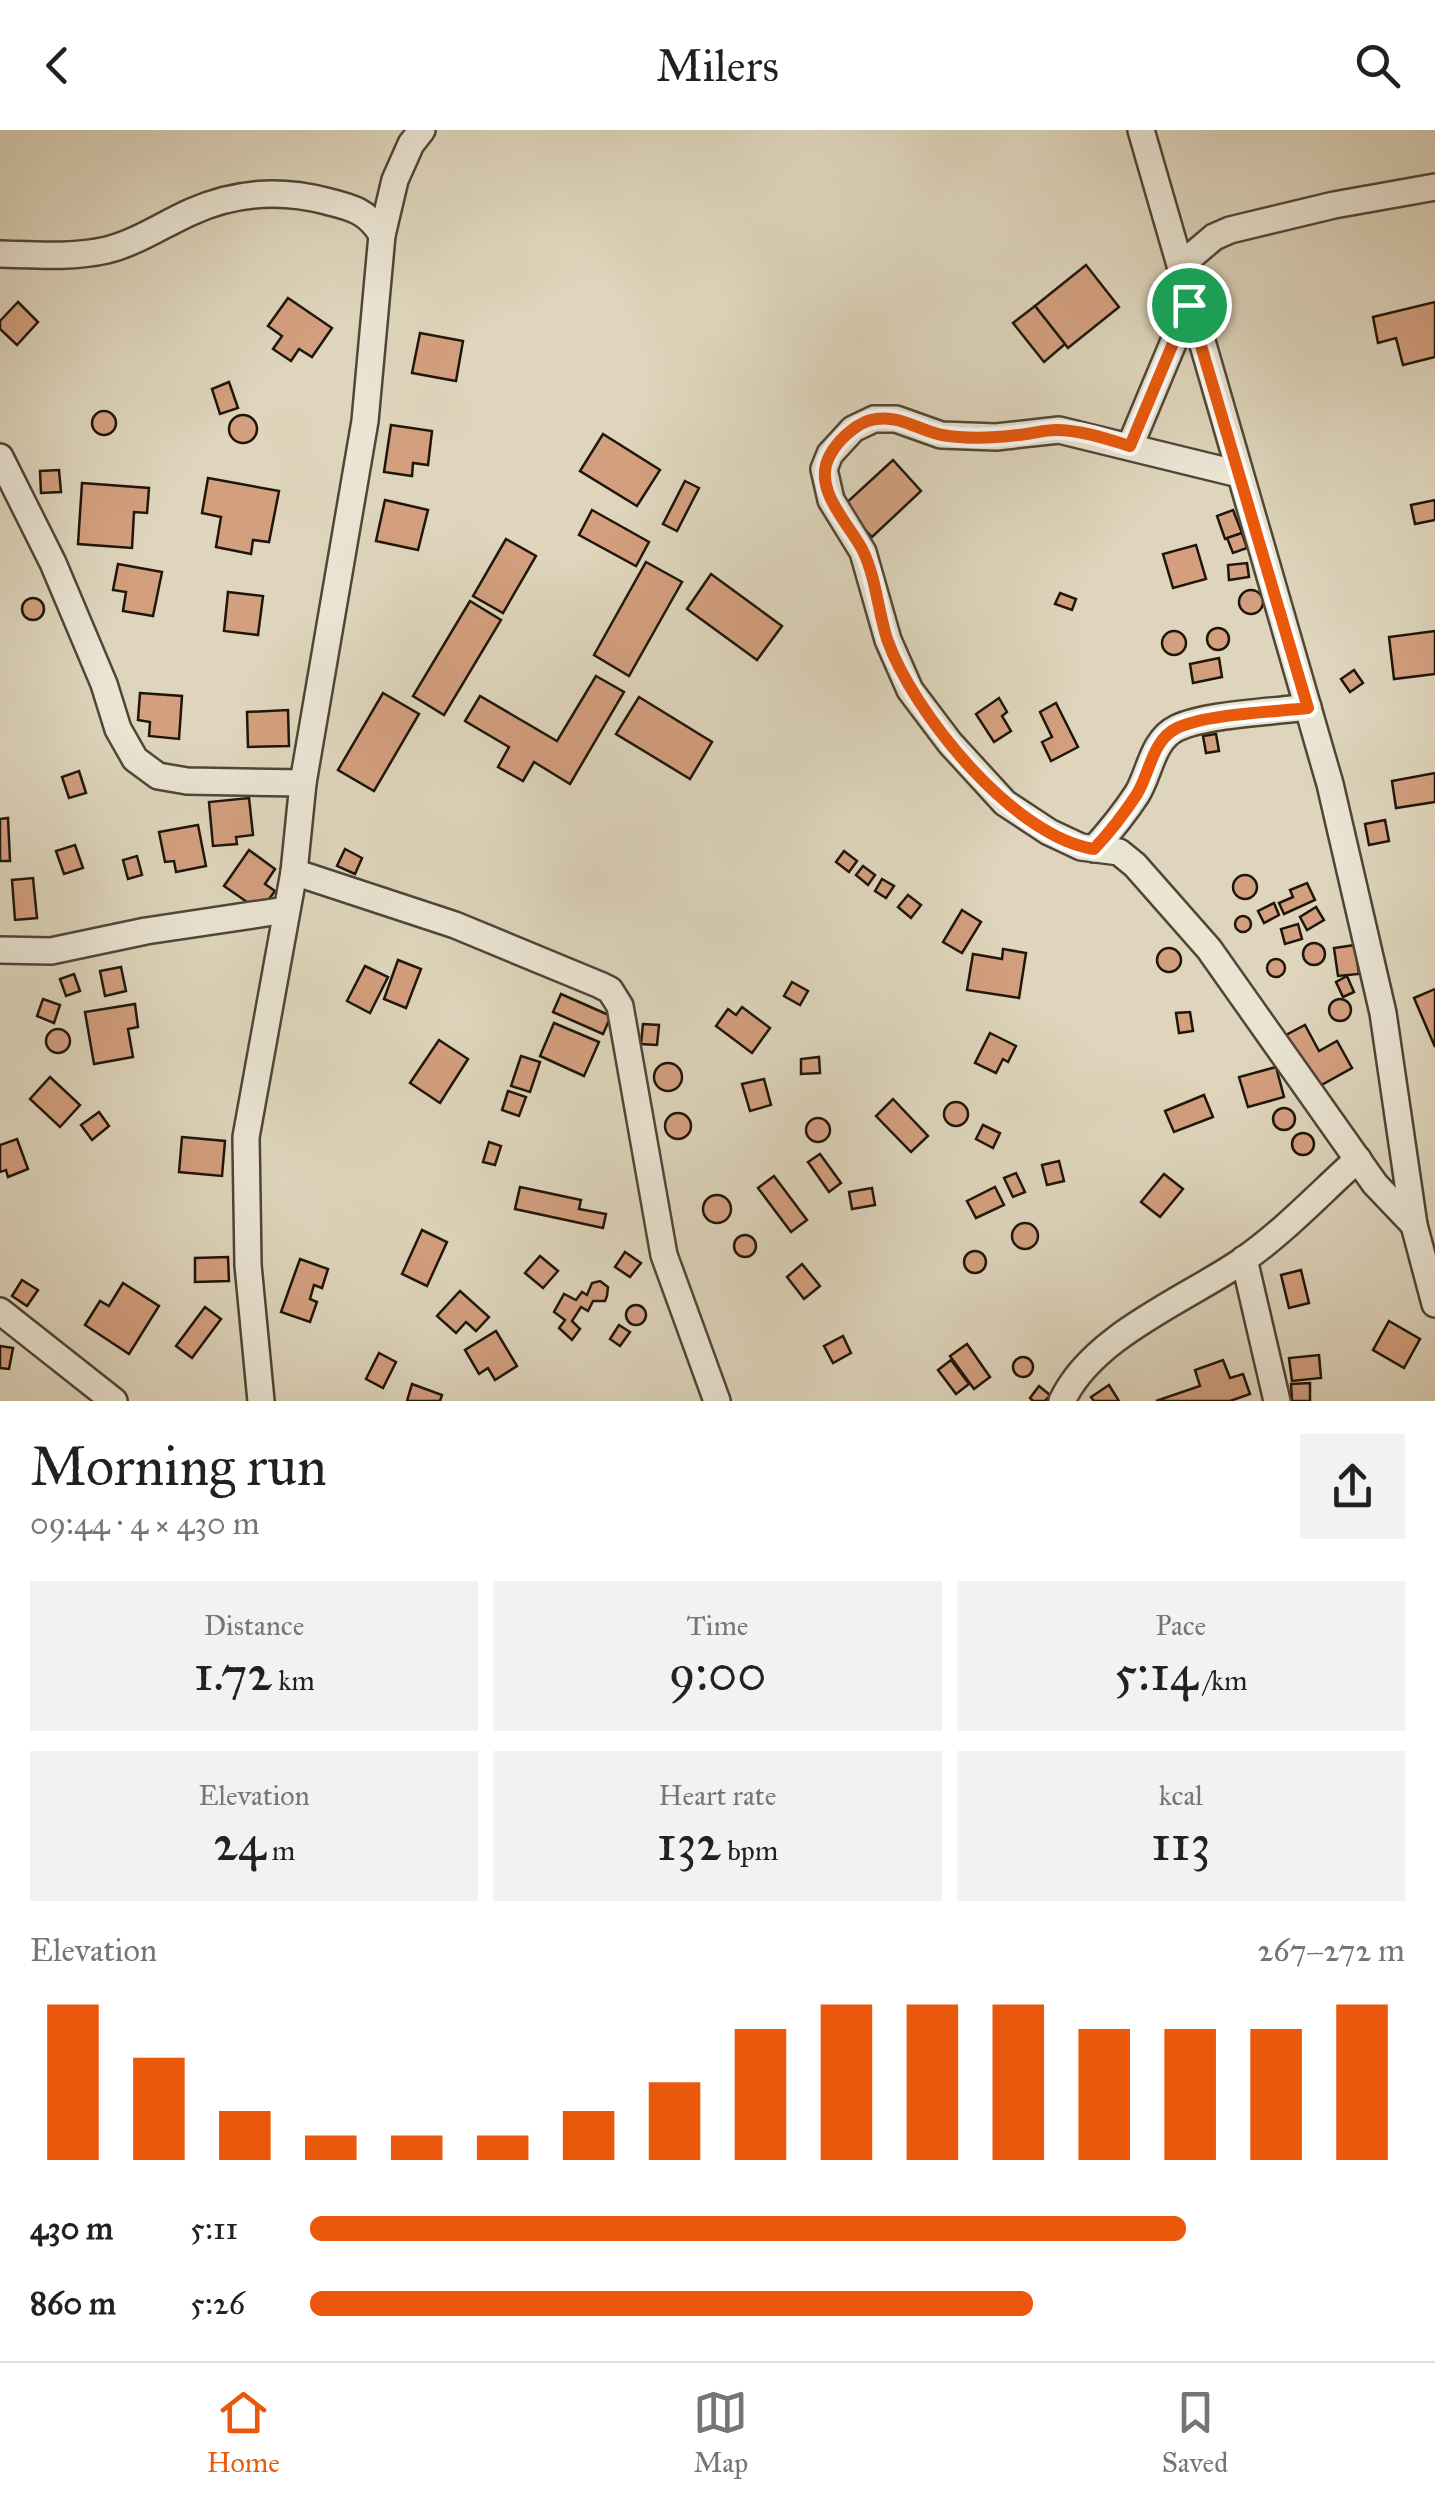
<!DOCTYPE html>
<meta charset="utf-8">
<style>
:root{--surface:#fff;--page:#f2f2f2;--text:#202124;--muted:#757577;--line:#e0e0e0;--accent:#ea580c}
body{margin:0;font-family:"IM FELL Great Primer",serif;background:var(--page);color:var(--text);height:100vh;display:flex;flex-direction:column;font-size:38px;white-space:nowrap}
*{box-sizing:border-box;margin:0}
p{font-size:32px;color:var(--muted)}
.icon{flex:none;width:55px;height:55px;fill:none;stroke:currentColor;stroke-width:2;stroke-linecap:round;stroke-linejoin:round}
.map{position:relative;height:1271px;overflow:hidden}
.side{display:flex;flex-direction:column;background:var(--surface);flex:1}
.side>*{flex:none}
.pin{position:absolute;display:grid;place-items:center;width:85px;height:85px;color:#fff;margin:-42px;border:5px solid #fff;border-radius:50%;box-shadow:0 2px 10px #0007}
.round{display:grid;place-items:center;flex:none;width:105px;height:105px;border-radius:0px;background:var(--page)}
.summary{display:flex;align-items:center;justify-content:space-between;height:170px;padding:0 30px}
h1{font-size:55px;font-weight:600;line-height:75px}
.figures{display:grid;grid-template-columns:repeat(3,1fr);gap:15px;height:170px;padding:10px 30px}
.figures div{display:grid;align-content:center;border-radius:0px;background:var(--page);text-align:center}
.figures b{font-size:50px;font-weight:600}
.figures small{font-size:28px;font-weight:400}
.figures p{font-size:28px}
.chart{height:280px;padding:20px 30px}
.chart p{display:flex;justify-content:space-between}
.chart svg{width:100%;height:180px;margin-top:10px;stroke:var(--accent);stroke-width:6}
ul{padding:0 30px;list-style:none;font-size:32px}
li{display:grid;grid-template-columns:160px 120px 1fr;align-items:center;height:75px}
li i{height:25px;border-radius:12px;background:var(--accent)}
header{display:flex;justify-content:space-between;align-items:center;height:130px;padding:0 30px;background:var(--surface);font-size:45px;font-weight:600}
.tabs{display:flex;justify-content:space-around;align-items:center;height:140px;border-top:2px solid var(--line);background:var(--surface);font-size:28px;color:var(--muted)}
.tabs a{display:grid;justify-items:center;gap:5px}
.tabs .current{color:var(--accent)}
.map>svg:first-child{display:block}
</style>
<header><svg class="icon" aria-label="back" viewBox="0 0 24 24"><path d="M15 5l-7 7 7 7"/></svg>Milers<svg class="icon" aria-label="search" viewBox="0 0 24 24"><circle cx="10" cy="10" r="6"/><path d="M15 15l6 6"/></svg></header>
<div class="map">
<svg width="1435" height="1271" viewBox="0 0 1435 1271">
<rect width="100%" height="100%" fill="#ded5bc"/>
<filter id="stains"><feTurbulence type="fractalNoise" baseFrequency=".002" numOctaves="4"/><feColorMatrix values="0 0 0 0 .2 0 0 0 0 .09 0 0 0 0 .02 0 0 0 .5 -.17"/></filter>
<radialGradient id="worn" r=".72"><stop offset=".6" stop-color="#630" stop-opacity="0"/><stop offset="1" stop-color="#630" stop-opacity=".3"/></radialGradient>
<g fill="#d39f7f" stroke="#1f160a" stroke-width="2.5">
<polygon points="1086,135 1119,177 1068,218 1035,176"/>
<polygon points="288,168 332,198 312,227 299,219 291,231 273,219 282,206 268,196"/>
<polygon points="18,172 38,192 17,215 0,199 0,191"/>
<polygon points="1435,172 1435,227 1403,235 1396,208 1378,213 1373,187"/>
<polygon points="1035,176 1065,214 1044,232 1013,193"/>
<polygon points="420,203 463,211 456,251 412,243"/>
<polygon points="229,252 238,278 220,284 212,259"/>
<circle cx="104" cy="293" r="12"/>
<circle cx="243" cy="299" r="14"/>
<polygon points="391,295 432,301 428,335 413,333 412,346 384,342"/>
<polygon points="603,304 660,340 637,376 580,341"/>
<polygon points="893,330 921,361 872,407 843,376"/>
<polygon points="59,340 61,362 41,363 40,341"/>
<polygon points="208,348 279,361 269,412 253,410 251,424 216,417 221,387 202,383"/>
<polygon points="685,351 699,358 677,401 663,394"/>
<polygon points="82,353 149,358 147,383 134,382 132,418 78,414"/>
<polygon points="385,370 428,380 418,420 376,411"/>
<polygon points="1435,370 1435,390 1415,394 1411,375"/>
<polygon points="592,380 649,412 636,436 579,405"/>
<polygon points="1233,380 1242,403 1225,409 1217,386"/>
<polygon points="1242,403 1247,418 1233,423 1227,408"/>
<polygon points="506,409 536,426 503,483 473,466"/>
<polygon points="1196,415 1206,449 1173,458 1163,424"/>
<polygon points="646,432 682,452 629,546 594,525"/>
<polygon points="1247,433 1249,447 1229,450 1228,435"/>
<polygon points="118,434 162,442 153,486 123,481 126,462 113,460"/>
<polygon points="711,444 782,496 757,530 687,479"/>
<circle cx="1251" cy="472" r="12"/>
<polygon points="228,462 263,466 258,505 224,501"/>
<polygon points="1060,463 1076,469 1072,480 1055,474"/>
<circle cx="33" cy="479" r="11"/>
<polygon points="470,471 501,490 444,585 413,566"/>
<circle cx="1218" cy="509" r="11"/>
<polygon points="1435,501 1435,544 1394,549 1389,507"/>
<circle cx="1174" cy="513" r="12"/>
<polygon points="1219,528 1222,547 1193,553 1190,534"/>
<polygon points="1354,540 1363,553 1350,562 1341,549"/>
<polygon points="596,546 624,562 570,654 534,632 523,651 498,637 509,617 465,591 480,566 557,611"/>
<polygon points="140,563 182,566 179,609 149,606 150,592 138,590"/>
<polygon points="383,563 419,584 374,661 338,640"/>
<polygon points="639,567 712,612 690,649 616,604"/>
<polygon points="999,568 1007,582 1002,586 1011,601 994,612 976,584"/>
<polygon points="1056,573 1078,617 1051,631 1042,612 1052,607 1040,582"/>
<polygon points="288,580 289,616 248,617 247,582"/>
<polygon points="1216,604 1219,621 1206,623 1203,606"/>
<polygon points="79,641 86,663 69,668 62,647"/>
<polygon points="1435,643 1435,672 1396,678 1392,651"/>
<polygon points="249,668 253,705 236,707 237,714 213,716 209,672"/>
<polygon points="8,688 10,731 0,731 0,689"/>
<polygon points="1385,690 1389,711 1369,715 1365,694"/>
<polygon points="198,695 206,736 176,742 174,731 165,732 159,702"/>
<polygon points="75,715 83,738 64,744 56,721"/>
<polygon points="345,719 362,728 355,744 337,736"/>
<polygon points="249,720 275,739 265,754 275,761 260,781 224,756"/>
<polygon points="844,721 857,731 849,742 836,732"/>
<polygon points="137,726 142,745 128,749 123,730"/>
<polygon points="863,736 875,745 868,755 856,745"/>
<circle cx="1245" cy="757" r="12"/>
<polygon points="33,748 37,788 15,790 12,750"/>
<polygon points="882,749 894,756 886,768 875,761"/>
<polygon points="1307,753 1315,770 1284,784 1279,773 1293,767 1290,760"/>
<polygon points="908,765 921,775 911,788 898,777"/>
<polygon points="1274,773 1279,785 1264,793 1258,781"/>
<polygon points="1316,777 1324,790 1307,800 1300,787"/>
<polygon points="962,780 981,792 962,823 943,812"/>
<circle cx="1243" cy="794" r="8"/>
<polygon points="1298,794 1302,809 1285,814 1281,799"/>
<circle cx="1314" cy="824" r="11"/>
<polygon points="1355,815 1359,844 1338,846 1334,818"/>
<circle cx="1169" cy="830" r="12"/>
<polygon points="1003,819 1026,823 1019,868 967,860 973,824 1002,829"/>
<circle cx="1276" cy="838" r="9"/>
<polygon points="398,830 421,839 406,878 384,869"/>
<polygon points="365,836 388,847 370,883 347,871"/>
<polygon points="121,837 126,861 105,866 100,841"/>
<polygon points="74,844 80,861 66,866 60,849"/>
<polygon points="1347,846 1354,862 1343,867 1336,852"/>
<polygon points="792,852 808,861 800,875 784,866"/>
<polygon points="1435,859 1435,917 1414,868"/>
<polygon points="561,864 611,886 603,904 553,882"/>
<polygon points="43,869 60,875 54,893 37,886"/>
<circle cx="1340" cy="880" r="11"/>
<polygon points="135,874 138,897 128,899 133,927 94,934 85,882"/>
<polygon points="742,877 770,898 752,923 716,896 728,879 736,885"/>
<polygon points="1190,882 1193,901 1179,903 1176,883"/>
<polygon points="554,893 599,912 584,946 540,926"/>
<polygon points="643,894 659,895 657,915 641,914"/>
<polygon points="1305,895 1319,921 1337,911 1352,938 1316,958 1286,905"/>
<circle cx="58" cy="911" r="12"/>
<polygon points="990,903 1016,916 1008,932 1003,929 996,943 975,933"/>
<polygon points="439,910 468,929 440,973 410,953"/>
<polygon points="521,926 540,932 530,962 511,956"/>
<polygon points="819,927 820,943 801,944 801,929"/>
<circle cx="668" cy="947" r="14"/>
<polygon points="1276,937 1284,967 1248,977 1239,947"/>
<polygon points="50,947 80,975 60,997 30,969"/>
<polygon points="764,949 771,975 750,981 742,954"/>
<polygon points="508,961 526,967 519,986 502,980"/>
<polygon points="1204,965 1213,987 1174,1002 1165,981"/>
<polygon points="893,969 928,1006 911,1022 876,986"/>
<circle cx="956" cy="984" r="12"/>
<circle cx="1284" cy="989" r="11"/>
<polygon points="99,982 109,996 92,1010 81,995"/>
<circle cx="678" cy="996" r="13"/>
<circle cx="818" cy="1000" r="12"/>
<polygon points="983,995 1000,1003 993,1018 976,1009"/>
<circle cx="1303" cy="1014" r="11"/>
<polygon points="182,1007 225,1011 222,1046 179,1042"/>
<polygon points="17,1009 28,1039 8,1047 6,1040 0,1042 0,1015"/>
<polygon points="489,1012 501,1016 495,1035 483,1032"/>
<polygon points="820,1024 841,1053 829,1062 808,1032"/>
<polygon points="1059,1031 1064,1051 1047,1055 1042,1035"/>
<polygon points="1016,1043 1025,1062 1013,1067 1004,1048"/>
<polygon points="1164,1044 1183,1059 1160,1087 1141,1072"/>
<polygon points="774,1046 807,1090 791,1102 758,1058"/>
<polygon points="520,1057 581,1070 579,1079 606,1084 603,1098 515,1079"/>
<polygon points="995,1057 1004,1075 976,1088 967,1071"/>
<polygon points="872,1058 875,1075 852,1079 849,1062"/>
<circle cx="717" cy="1079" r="14"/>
<circle cx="1025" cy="1106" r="13"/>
<polygon points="422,1100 447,1112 427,1156 402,1144"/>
<circle cx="745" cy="1116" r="11"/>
<circle cx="975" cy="1132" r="11"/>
<polygon points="625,1122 641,1133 630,1147 615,1137"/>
<polygon points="540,1126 558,1141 543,1158 525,1143"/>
<polygon points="228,1127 229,1151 195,1152 195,1128"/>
<polygon points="300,1129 328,1139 322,1158 314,1155 310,1169 317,1172 310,1192 281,1182"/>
<polygon points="802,1134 820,1156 804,1169 787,1147"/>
<polygon points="1301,1140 1309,1173 1289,1178 1281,1145"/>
<polygon points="22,1150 38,1160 27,1176 12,1166"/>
<polygon points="600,1151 608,1157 607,1166 605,1171 593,1171 588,1181 581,1177 572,1191 580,1199 572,1210 559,1198 565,1190 554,1182 564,1164 576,1170 582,1162 587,1165 592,1153"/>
<polygon points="123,1153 159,1176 129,1224 85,1195 100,1171 109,1176"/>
<polygon points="460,1161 489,1187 476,1201 466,1192 456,1203 437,1186"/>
<circle cx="636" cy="1185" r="10"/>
<polygon points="205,1177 221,1189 192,1228 176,1216"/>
<polygon points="1389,1191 1420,1209 1404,1238 1373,1220"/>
<polygon points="619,1195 630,1202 620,1216 610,1209"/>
<polygon points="496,1201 517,1236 495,1250 488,1238 479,1244 465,1220"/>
<polygon points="843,1206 851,1223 833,1233 824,1216"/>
<polygon points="967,1214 990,1247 974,1259 950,1226"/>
<polygon points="0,1216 13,1218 9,1239 0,1238"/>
<polygon points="379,1223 396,1232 383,1258 366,1249"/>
<polygon points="1319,1225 1321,1248 1292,1251 1289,1228"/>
<circle cx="1023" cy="1237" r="10"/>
<polygon points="951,1230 969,1254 956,1264 938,1240"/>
<polygon points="1223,1230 1230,1248 1243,1244 1250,1264 1230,1271 1156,1271 1200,1256 1195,1240"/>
<polygon points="1310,1253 1310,1271 1292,1271 1291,1254"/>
<polygon points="412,1254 442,1265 440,1271 407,1271"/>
<polygon points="1109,1255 1119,1271 1094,1271 1091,1267"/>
<polygon points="1039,1256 1050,1265 1045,1271 1033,1271 1030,1268"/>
</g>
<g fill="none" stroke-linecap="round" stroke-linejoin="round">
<g stroke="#4f4636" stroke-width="30">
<g id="street">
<polyline points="1141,0 1330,654 1383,883 1414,1095 1435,1174"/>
<path d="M0 124C36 125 72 128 107 120 138 112 162 95 191 82 235 62 279 59 326 71 351 77 368 81 382 105"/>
<polyline points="1181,135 1214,107 1230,100 1334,75 1435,57"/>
<polyline points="1130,316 1189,175"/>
<polyline points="0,327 53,433 104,554 118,599 135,629 158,646 187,651 303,653"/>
<polyline points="1239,344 1059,300 996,307 941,305 896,289 874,289 853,299 830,324 824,339 831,370 863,422 888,510 910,560 950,613 1005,673 1049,702 1081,717 1119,722 1135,735 1209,819 1375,1054 1414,1095"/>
<path d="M1094 719C1110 701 1124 684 1137 664 1150 643 1152 610 1177 598 1206 584 1273 582 1308 577"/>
<polyline points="294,742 455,795 600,855 610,860 620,876 664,1125 717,1271"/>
<polyline points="0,820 51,821 146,801 286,780"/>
<polyline points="1244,1129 1277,1271"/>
<polyline points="0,1181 114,1271"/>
<polyline points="261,1271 248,1135 246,1007 294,742 303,653 365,291 382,105 395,50 411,14 422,0"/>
<path d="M1062 1271C1092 1206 1185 1170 1242 1131 1284 1102 1320 1063 1358 1029"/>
</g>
</g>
<use href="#street" stroke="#eae4d3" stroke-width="25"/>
</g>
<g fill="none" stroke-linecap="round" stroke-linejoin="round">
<g stroke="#fff" stroke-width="20">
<path id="route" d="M1189 175 1308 578C1273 582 1207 584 1177 598 1152 610 1150 643 1137 664 1124 684 1110 702 1094 719 1014 707 913 583 887 509 878 481 876 448 863 421 849 393 811 359 830 325 838 310 858 291 876 289 900 285 920 301 942 305 966 309 994 308 1018 305 1031 304 1043 300 1056 300 1081 300 1107 309 1130 316Z"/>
</g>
<use href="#route" stroke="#ea580c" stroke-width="12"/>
</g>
<rect width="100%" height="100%" filter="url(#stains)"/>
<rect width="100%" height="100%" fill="url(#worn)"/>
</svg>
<div class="pin" style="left:1189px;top:175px;background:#1e9e55"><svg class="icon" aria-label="arrive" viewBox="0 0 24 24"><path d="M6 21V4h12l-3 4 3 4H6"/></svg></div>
</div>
<section class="side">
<div class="summary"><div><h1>Morning run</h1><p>09:44 · 4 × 430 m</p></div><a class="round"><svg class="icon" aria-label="share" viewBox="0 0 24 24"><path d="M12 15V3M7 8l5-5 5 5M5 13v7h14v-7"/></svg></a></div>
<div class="figures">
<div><p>Distance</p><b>1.72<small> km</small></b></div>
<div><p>Time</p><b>9:00</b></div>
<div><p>Pace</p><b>5:14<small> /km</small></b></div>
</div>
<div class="figures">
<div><p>Elevation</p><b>24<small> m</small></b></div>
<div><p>Heart rate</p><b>132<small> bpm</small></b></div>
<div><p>kcal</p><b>113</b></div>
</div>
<div class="chart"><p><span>Elevation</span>267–272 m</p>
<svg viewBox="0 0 160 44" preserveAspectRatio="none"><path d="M5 44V6M15 44V19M25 44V32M35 44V38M45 44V38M55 44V38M65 44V32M75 44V25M85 44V12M95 44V6M105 44V6M115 44V6M125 44V12M135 44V12M145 44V12M155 44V6"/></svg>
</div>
<ul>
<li><b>430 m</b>5:11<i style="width:80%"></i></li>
<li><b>860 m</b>5:26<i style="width:66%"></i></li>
</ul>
</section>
<nav class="tabs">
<a class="current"><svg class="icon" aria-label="home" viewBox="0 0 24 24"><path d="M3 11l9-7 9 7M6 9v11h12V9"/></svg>Home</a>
<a><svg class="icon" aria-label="map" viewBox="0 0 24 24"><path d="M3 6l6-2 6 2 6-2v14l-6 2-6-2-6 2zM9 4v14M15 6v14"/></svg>Map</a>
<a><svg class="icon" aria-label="saved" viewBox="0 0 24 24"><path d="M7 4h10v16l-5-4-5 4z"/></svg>Saved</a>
</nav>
